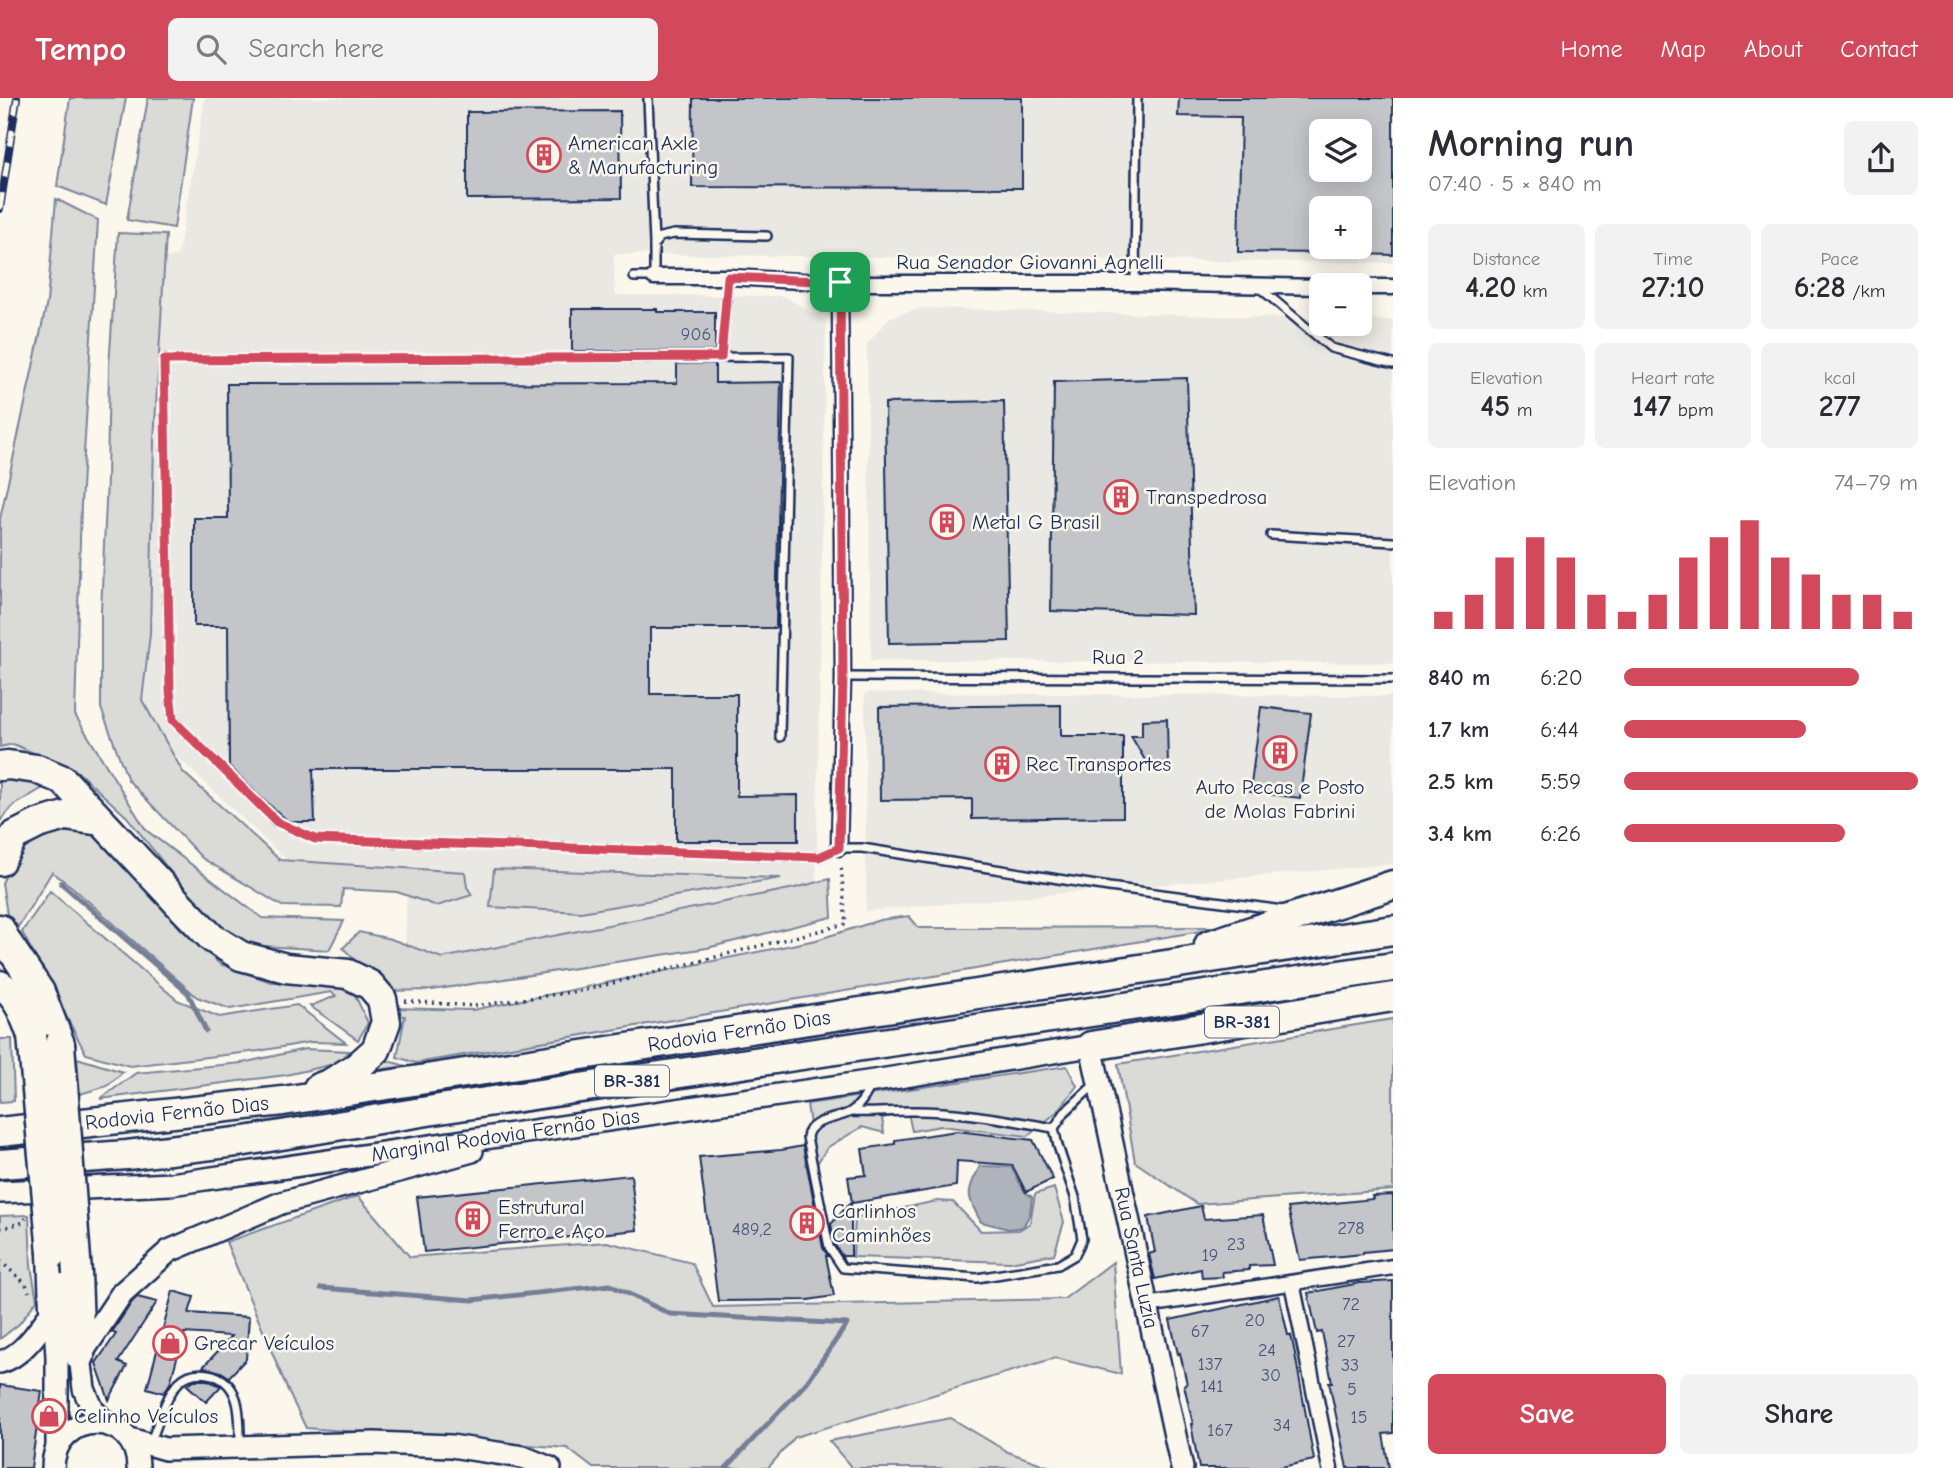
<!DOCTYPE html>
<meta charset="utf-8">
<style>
:root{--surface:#fff;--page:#f2f2f3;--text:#2b2b33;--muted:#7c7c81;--accent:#d1495b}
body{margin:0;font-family:"Comic Neue",sans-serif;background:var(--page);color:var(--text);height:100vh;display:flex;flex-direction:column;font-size:26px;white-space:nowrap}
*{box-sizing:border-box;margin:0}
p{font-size:23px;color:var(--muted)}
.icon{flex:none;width:38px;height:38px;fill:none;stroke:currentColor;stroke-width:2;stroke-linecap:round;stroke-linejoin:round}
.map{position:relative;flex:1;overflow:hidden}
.sheet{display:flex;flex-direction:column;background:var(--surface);width:560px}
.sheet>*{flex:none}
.buttons{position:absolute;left:1309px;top:21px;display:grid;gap:14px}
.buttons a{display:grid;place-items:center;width:63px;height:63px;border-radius:10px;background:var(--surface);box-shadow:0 4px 18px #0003;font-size:35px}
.pin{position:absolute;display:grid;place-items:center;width:60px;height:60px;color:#fff;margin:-30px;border-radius:14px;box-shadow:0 4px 10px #0006}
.round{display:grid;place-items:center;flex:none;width:74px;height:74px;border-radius:10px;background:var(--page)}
.headline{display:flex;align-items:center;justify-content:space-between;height:119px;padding:0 35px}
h1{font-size:38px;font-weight:800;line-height:52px}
.stats{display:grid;grid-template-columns:repeat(3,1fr);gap:10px;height:119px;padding:7px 35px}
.stats div{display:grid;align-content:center;border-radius:10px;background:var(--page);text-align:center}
.stats b{font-size:30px;font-weight:800}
.stats small{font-size:19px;font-weight:400}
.stats p{font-size:19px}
.chart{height:196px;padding:14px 35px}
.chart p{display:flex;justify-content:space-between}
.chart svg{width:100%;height:126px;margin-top:7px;stroke:var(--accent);stroke-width:6}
.action{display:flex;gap:14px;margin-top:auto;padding:14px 35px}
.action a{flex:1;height:80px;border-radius:10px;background:var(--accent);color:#fff;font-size:28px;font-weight:800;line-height:80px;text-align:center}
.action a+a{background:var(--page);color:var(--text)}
ul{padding:0 35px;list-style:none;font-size:23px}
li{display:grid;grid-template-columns:112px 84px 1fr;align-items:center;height:52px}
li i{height:18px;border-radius:9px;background:var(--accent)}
header{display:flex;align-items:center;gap:42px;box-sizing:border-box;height:98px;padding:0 35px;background:var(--accent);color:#fff}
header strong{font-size:33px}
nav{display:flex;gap:38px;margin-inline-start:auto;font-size:24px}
.search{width:490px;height:63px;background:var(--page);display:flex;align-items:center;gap:18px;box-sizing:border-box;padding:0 24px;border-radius:10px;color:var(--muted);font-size:26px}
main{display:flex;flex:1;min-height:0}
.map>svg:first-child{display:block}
</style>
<header>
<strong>Tempo</strong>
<div class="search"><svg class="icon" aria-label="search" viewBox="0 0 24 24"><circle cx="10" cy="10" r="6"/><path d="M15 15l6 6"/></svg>Search here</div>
<nav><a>Home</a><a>Map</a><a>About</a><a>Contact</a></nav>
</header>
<main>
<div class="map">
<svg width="1393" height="1370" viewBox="0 0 1393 1370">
<rect width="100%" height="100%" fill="#fbf7ec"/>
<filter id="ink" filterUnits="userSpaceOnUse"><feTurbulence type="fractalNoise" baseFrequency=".0143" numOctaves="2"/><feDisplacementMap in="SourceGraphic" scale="14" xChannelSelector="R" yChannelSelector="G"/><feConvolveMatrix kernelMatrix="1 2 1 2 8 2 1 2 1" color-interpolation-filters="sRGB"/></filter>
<g filter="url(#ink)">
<g fill="#eae8e2" fill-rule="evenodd">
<path d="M205 0H1393V165L614 156 615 197 784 198 826 223 816 797 405 877 407 770 287 762 154 637 136 599 153 163 178 157ZM1321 33H1360V72H1321ZM1321 110H1360V149H1321Z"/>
<polygon points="923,210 1321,221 1321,226 1360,226 1360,222 1393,222 1393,565 871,562 867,246 890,219"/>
<polygon points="865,595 1393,598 1393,766 866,813"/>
</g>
<g fill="#dadad7" stroke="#7a849a" stroke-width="2">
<polygon points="70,0 126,0 106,107 57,88"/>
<polygon points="148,0 193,0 174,130 127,122"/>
<polygon points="56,101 98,122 81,406 75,617 146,732 262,820 344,823 329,852 244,847 200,811 127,719 78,674 13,646 0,649 0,421 47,204"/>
<polygon points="118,135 166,137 154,342 150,536 142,602 183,674 280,762 465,774 467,789 472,797 437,808 397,794 343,791 341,809 282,808 202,760 128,682 101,610 101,513 107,382 109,269"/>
<polygon points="16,677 48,687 14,707 0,723 0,680"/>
<polygon points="52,733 92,735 133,777 180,830 220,866 271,884 327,884 355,897 368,925 358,942 310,908 336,898 331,894 230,911 197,899 72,789 52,774 18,829 7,816 2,785 15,757"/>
<polygon points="494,771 781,780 581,814 490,809"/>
<polygon points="830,781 832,819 707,850 432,892 385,893 343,850 359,834 391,841 442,860 795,790"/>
<polygon points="50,793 177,902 219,919 297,907 346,945 311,944 259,953 130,968 86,956 22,834"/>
<polygon points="909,818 919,830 1225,829 416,965 397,959 405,918 397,917 385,962 406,968 364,974 393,910 473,912 816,842 880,822"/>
<polygon points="1393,921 1393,1092 1197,1106 1135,1064 1118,966"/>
<polygon points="0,941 12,941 14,1003 0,1004"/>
<polygon points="305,951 349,953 339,965 286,977 100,1001 136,975 242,965"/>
<polygon points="77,960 123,974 107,988 80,996"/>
<polygon points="1067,968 1077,988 1058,1013 1028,1038 941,1028 912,1033 908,1015 882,1020 884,1035 862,1029 828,1049 816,1067 807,1006"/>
<polygon points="1054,1090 1064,1124 1054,1156 1010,1164 853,1159 855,1120 937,1103 953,1104 981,1133 1019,1132 1030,1125 1035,1096"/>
<polygon points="358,1098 410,1159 607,1144 692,1165 713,1209 1064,1201 1113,1164 1121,1276 1055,1260 795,1339 768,1370 593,1370 567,1350 306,1330 289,1295 226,1144"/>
<polygon points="29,1117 31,1168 37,1202 19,1226 0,1241 0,1118"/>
<polygon points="951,1320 1008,1354 1053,1370 852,1370 829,1343"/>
</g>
<path fill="#afb3bb" stroke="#747e96" stroke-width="2" d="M980 1068 1011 1069 1025 1094 1032 1099 1030 1116 1023 1129 1009 1131 981 1124C966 1096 966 1096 980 1068Z"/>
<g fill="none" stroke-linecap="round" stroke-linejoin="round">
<g stroke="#747e96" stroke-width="5">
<polyline points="61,785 188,895 206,933"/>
<polyline points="321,1190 472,1202 610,1187 670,1216 847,1226 807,1284 726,1370"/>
</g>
</g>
<g fill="#c3c5c9" stroke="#1b2f5e" stroke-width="2" fill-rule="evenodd">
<polygon points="693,0 1022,0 1022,90 692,89"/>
<path d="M1179 0H1393V157L1360 156V110H1321V155L1238 154 1241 19 1178 18ZM1321 33H1360V72H1321Z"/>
<polygon points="620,13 621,100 467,101 467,14"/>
<polygon points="572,211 657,211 657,214 715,214 715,253 572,253"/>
<polygon points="715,265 715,285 781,284 776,530 650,530 650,596 737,596 737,698 798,697 798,743 676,743 676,671 313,671 315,724 293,724 287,722 260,699 229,668 228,528 194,528 194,420 228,420 227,286 677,285 677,266"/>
<polygon points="1187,280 1194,517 1051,513 1054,284"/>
<polygon points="1004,303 1009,543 889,545 885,305"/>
<polygon points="1061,607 1061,638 1123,638 1123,719 972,721 972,701 880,702 879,609"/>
<polygon points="1261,609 1311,615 1300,700 1250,694"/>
<polygon points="1167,621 1168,669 1149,669 1131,638 1142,638 1142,622"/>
<polygon points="957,1033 1033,1042 1053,1081 1026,1094 1012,1067 957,1063 956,1088 852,1105 848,1079 866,1077 862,1051 895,1046 895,1042"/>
<polygon points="803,1048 823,1150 828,1158 826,1158 834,1198 808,1202 718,1203 699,1059 781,1052"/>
<polygon points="631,1077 637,1132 424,1154 417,1099"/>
<polygon points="1393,1097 1393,1151 1363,1154 1363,1156 1300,1162 1288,1110 1373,1101 1372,1098"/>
<polygon points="851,1104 851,1158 842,1158 835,1147 831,1126"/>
<polygon points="1201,1108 1204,1121 1263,1117 1273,1167 1249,1168 1249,1172 1222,1174 1223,1179 1202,1180 1201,1171 1155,1181 1149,1156 1155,1154 1148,1119"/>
<polygon points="1393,1183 1393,1335 1383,1336 1389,1370 1347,1370 1329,1284 1332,1284 1322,1234 1317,1235 1308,1195 1360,1185"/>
<polygon points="173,1193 194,1199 189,1215 249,1219 246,1261 229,1279 221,1274 203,1269 232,1238 184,1235 170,1285 164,1295 147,1290"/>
<polygon points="1279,1198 1288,1237 1291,1237 1295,1256 1314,1362 1277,1370 1199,1370 1191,1326 1193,1326 1184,1287 1187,1286 1180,1255 1178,1256 1170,1222"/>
<polygon points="137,1199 157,1204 118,1264 127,1268 109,1302 96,1265 116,1236 112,1234 132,1204"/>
<polygon points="194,1282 207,1282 221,1288 206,1304 187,1287"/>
<polygon points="0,1287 42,1293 31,1370 0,1370"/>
</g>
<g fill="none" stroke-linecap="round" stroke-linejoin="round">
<g stroke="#1b2f5e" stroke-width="12">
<g id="lane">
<polyline points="648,0 654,146"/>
<polyline points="634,179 654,179 654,147 660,139 674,136 767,138"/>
<polyline points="1135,185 1137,0"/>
<polyline points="1261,191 1331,250 1393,266"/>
<polyline points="721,259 728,180"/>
<polyline points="1271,437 1393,444"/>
<polyline points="843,579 1393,581"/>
<polyline points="780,639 789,259 164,262 170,593 173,622 277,724 315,741 819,759 839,750 862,750 1109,789 1283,812"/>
<path d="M872 986C866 996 861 1008 850 1014 837 1022 810 1020 807 1039L829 1149 843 1170 977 1180 1058 1167 1075 1157 1082 1141 1075 1099 1058 1048 1054 1030 1065 1014 1096 985"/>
<path d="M851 1014C871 1015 890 1013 910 1013 958 1012 1007 1022 1054 1030"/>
<path d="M151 1343C158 1326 166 1297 179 1284 187 1276 197 1274 208 1276 242 1282 240 1319 240 1347"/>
</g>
</g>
<g stroke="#1b2f5e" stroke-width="19">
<g id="street">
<polyline points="654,179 728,179 840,185 1135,185 1321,189"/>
<polyline points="1360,189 1393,189"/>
<polyline points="839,750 843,579 840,185"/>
<polyline points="1292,1185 1330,1370"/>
<polyline points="1147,1207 1393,1169"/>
</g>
</g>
<g stroke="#1b2f5e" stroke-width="26">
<g id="secondary">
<path id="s1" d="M0 1094 171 1086 874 983 1091 948 1182 1370"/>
<polyline points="54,1210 57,1259 57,1347"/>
<path d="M0 1264C23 1259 42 1228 54 1210"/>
<polyline points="107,1326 93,1312 84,1291 80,1258 122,1195 169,1153 281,1105 472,1053"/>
<polyline points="130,1341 165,1351 374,1345 451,1348 523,1359 550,1370"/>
<path d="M53 1370C54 1310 138 1311 138 1370"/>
</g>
</g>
<g stroke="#1b2f5e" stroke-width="33">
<g id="highway">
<polyline points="0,668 8,667 37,671 63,682 178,805 212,840 241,858 286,870 348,876 370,887 382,901 386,924 376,952 357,969 331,985 318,990"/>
<polyline points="0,763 14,738 38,726 65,718 101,723"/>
<polyline points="0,831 6,843 40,894 60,946"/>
<polyline points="1209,847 1393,787"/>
<path d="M0 887C19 898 25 919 32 938"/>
<polyline points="1091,948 1393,899"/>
<path id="s2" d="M0 1034 283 1003 1393 832"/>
<polyline points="0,1066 127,1057 245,1043 446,1010 1393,869"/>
<polyline points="52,1155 54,1210"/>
<polyline points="77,1175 80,1258"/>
</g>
</g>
<g stroke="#1b2f5e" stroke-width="3.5" stroke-dasharray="2 5" stroke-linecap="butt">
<polyline points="405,903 475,908 585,892 846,826 841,767"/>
<polyline points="0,1131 24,1124 26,1120"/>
<polyline points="0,1163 26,1186 29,1194"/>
</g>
<use href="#lane" stroke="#fbf7ec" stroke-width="7"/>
<use href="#street" stroke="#fbf7ec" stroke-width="14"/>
<use href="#secondary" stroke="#fbf7ec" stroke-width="21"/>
<use href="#highway" stroke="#fbf7ec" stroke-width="28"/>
<g stroke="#1b2f5e" stroke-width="8">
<polyline id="rail" points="0,111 17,0"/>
</g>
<use href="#rail" stroke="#fbf7ec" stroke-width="5" stroke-dasharray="16" stroke-linecap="butt"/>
<g stroke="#1b2f5e" stroke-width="33" stroke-linecap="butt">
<g id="highway-bridge">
<polyline points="32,938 52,1155"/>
<polyline points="60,946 77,1175"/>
</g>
</g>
<use href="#highway-bridge" stroke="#fbf7ec" stroke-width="28"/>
</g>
</g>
<g fill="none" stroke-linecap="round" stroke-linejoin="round" filter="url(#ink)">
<g stroke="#fff" stroke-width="14">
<polygon id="route" points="728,179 840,184 843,579 839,750 819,759 315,741 277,724 173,622 170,593 164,262 721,259"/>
</g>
<use href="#route" stroke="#d1495b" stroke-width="9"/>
</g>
<defs>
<g id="building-ring" transform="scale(1.75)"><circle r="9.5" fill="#fbf7ec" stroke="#d1495b" stroke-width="1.5"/><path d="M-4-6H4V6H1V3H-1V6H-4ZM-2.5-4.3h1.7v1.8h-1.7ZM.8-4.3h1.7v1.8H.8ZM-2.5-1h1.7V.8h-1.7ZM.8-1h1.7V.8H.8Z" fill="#d1495b"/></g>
<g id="shop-ring" transform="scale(1.75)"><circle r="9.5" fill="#fbf7ec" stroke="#d1495b" stroke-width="1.5"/><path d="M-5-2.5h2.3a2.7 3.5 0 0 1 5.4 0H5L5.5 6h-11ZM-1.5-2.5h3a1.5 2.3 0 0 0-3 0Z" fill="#d1495b"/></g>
</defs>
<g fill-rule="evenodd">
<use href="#building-ring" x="544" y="57"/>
<use href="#building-ring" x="1121" y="399"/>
<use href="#building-ring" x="947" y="424"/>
<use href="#building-ring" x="1280" y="655"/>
<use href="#building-ring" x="1002" y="666"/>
<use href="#building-ring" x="473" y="1121"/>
<use href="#building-ring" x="807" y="1125"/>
<use href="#shop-ring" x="170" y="1245"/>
<use href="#shop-ring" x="49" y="1318"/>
</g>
<g text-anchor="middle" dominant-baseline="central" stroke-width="5" stroke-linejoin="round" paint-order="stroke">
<g font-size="18" fill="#455479">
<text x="696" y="236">906</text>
<text x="1351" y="1130">278</text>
<text x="752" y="1131">489,2</text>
<text x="1236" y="1146">23</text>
<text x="1210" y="1157">19</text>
<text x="1351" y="1206">72</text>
<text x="1255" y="1222">20</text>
<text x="1200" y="1233">67</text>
<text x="1346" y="1243">27</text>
<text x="1267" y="1252">24</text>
<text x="1210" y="1266">137</text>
<text x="1350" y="1267">33</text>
<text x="1271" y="1277">30</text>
<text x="1212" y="1288">141</text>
<text x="1352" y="1291">5</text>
<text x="1359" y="1319">15</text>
<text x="1282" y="1327">34</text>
<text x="1220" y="1332">167</text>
</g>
<g fill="#fbf7ec" stroke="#5e6b89" stroke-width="2">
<rect x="1205" y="908.5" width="74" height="31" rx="5"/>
<rect x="595" y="967.5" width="74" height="31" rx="5"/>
</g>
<g font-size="19" font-weight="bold" fill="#1b2f5e">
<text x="1242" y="924">BR-381</text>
<text x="632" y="983">BR-381</text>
</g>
<g font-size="21" fill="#1b2f5e" stroke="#fbf7ec" text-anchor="start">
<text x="568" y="45">American Axle<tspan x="568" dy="24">&amp; Manufacturing</tspan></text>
<text x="1146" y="399">Transpedrosa</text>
<text x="972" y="424">Metal G Brasil</text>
<text x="1026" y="666">Rec Transportes</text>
<text x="1280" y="689" text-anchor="middle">Auto Pecas e Posto<tspan x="1280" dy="24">de Molas Fabrini</tspan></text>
<text x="498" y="1109">Estrutural<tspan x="498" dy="24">Ferro e Aço</tspan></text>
<text x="832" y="1113">Carlinhos<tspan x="832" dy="24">Caminhões</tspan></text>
<text x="194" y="1245">Grecar Veículos</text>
<text x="74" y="1318">Celinho Veículos</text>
</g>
<g font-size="21" fill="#1b2f5e" stroke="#fbf7ec">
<text x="1030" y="164">Rua Senador Giovanni Agnelli</text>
<text x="1118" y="559">Rua 2</text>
<text stroke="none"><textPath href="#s2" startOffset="746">Rodovia Fernão Dias</textPath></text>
<text stroke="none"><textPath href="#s2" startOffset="178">Rodovia Fernão Dias</textPath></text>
<text stroke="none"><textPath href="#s1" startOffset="509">Marginal Rodovia Fernão Dias</textPath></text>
<text stroke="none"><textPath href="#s1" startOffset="1318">Rua Santa Luzia</textPath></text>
</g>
</g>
</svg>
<div class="buttons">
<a><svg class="icon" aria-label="layers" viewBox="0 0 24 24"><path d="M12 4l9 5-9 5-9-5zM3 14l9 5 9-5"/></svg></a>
<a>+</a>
<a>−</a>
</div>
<div class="pin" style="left:840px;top:184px;background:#1e9e55"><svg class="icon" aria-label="arrive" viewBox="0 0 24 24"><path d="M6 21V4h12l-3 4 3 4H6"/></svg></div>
</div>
<section class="sheet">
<div class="headline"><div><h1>Morning run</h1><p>07:40 · 5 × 840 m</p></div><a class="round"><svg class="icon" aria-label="share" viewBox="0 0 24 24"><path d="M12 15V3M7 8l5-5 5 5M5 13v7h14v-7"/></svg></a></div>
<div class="stats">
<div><p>Distance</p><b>4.20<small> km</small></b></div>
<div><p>Time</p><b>27:10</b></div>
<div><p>Pace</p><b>6:28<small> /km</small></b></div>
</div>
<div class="stats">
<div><p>Elevation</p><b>45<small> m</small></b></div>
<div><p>Heart rate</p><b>147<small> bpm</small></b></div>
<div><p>kcal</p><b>277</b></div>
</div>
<div class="chart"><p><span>Elevation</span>74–79 m</p>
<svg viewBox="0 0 160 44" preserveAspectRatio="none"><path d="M5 44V38M15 44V32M25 44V19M35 44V12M45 44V19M55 44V32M65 44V38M75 44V32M85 44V19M95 44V12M105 44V6M115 44V19M125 44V25M135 44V32M145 44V32M155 44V38"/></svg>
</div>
<ul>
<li><b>840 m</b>6:20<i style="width:80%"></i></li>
<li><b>1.7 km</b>6:44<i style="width:62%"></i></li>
<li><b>2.5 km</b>5:59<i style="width:100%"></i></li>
<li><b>3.4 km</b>6:26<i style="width:75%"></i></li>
</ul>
<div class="action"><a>Save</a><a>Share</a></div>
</section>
</main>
